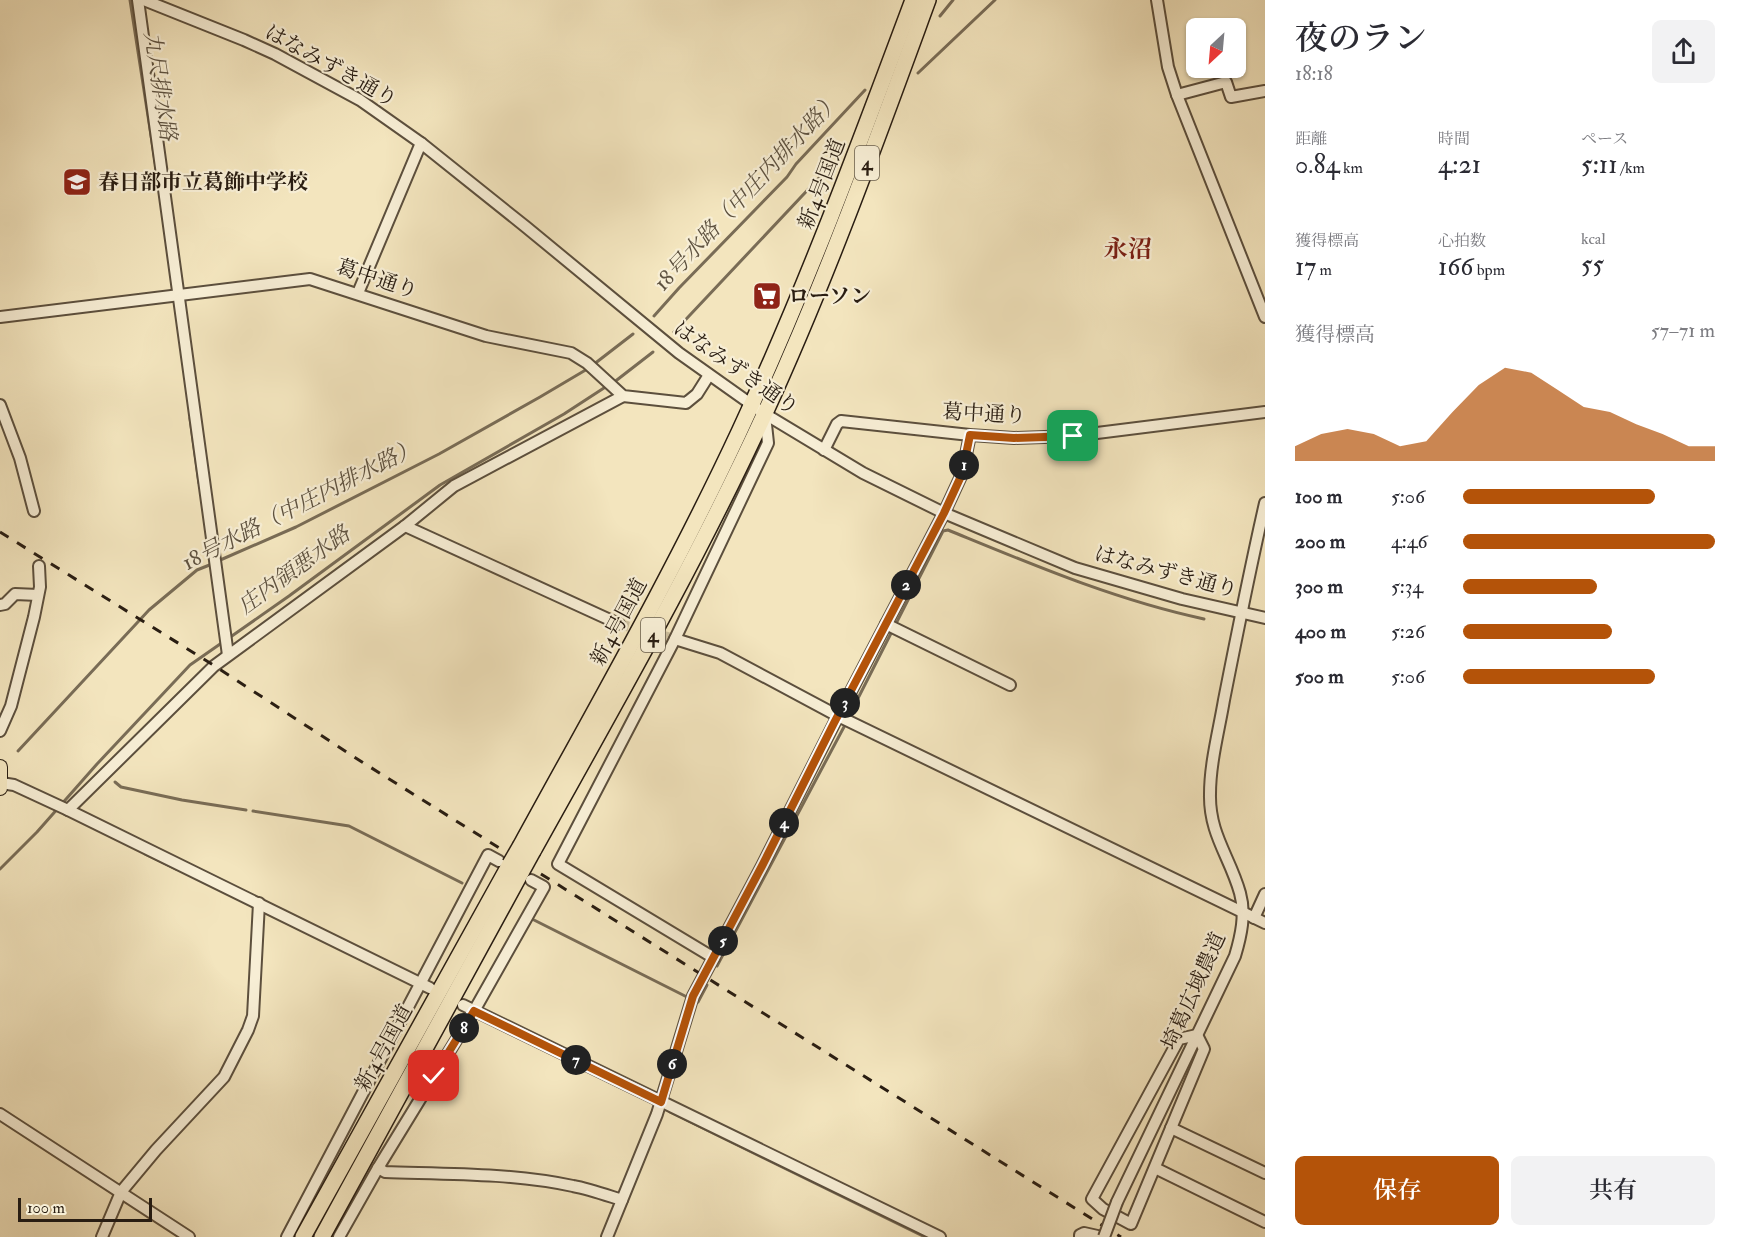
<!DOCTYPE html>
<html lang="ja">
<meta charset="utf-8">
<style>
:root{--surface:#fff;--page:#f2f2f3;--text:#2b2b33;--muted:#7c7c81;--accent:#b45309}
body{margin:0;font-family:"IM FELL Double Pica","Noto Serif JP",serif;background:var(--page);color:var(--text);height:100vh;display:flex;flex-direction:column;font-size:22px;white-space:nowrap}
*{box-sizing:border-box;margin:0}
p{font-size:20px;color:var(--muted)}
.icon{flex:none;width:33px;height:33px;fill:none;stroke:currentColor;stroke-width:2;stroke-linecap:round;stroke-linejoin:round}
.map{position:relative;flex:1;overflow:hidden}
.sheet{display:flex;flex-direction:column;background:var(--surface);width:480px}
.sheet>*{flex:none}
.needle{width:39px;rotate:206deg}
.controls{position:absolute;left:1186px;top:18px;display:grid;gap:12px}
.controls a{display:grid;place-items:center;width:60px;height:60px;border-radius:9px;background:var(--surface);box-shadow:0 2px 4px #0004;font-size:30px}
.scale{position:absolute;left:18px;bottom:15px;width:134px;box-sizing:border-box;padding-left:6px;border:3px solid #291d12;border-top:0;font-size:16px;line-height:21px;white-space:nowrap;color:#291d12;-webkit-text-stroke:4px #f7eed5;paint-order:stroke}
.pin{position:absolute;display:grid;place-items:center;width:51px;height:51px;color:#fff;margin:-26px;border-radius:12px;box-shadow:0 3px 9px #0006}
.km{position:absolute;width:30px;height:30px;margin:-15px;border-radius:50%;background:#222;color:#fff;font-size:16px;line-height:30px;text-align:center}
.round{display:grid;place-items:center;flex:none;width:63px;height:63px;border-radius:9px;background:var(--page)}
.summary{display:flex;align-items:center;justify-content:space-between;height:102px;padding:0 30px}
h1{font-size:33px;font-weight:600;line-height:45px}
.figures{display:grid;grid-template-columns:repeat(3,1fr);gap:9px;height:102px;padding:6px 30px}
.figures div{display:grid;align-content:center}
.figures b{font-size:26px;font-weight:600}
.figures small{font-size:16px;font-weight:400}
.figures p{font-size:16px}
.chart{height:168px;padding:12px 30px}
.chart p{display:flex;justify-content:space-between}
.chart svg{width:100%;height:108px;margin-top:6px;fill:var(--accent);opacity:.7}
.cta{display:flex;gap:12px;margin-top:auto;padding:12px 30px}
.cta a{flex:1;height:69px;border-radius:9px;background:var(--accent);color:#fff;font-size:24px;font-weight:600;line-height:69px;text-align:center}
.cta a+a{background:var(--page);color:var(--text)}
ul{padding:0 30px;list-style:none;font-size:20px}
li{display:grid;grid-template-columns:96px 72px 1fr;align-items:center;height:45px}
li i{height:15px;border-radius:8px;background:var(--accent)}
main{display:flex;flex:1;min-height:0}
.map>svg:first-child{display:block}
</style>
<main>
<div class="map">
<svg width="1265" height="1237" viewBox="0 0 1265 1237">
<rect width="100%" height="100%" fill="#f3e5be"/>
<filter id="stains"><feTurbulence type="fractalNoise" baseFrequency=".00333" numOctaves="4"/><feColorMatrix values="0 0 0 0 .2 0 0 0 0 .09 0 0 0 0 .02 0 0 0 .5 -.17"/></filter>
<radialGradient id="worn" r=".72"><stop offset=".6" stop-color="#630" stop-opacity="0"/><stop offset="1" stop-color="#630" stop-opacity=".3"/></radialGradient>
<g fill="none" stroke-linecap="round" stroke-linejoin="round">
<g stroke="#796c56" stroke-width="3">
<polyline points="130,0 159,187"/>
<polyline points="940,16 953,0"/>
<polyline points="918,73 995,0"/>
<polyline points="654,316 679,288 787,177 796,164 865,90"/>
<polyline points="674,332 833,163"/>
<polyline points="613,383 653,352"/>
<polyline points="190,418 199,483"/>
<polyline points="218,561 296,527 439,454 540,397 589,368 633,334"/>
<polyline points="229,638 289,596 440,485 564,414 607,386"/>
<path d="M849 716 943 531 948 530C1031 564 1115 600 1204 619"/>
<polyline points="18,751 149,610 197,570 212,564"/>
<polyline points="115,782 121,787 182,800 246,810"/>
<polyline points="253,811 349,826 462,883"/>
<polyline points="145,854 176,869"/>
<polyline points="0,869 37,832 97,764 190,665 223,642"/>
<polyline points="534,920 687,997"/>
<polyline points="717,966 845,725"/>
<polyline points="698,1002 707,985"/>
<polyline points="595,1075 644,1099"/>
<polyline points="670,1112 925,1237"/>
</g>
<polyline stroke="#cbbd9c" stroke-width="10" stroke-dasharray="10 5" stroke-linecap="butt" points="619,624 675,639"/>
<g stroke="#5c4f3d" stroke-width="14">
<g id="minor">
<polyline points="138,0 228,655"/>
<polyline points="144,0 244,40 275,54 360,100 421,143 526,227 679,353 765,414 863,473 944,513 1075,568 1182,599 1265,618"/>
<polyline points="1157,0 1168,67 1177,95 1265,317"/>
<polyline points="1177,95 1226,82 1231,97 1265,91"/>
<polyline points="358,293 421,143"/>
<polyline points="0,317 310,279 486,336 571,353 587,363 623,396 686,403 697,394 709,375"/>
<polyline points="0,405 20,458 34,511"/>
<polyline points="824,450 837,424 841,421 970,435 1014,438 1073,436 1265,412"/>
<polyline points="405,526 619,624"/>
<polyline points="0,605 5,604 15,594 38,595"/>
<polyline points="886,624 1010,685"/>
<polyline points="675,639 720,653 838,716 1265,923"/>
<polyline points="0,731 11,706 34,617 40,587 39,566"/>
<polyline points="1,783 14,785 68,810 430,988"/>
<polyline points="68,810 214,666 405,526 454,486 623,396"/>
<polyline points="1254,918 1265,894"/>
<polyline points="714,958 558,864 675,639 768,443 765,415"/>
<polyline points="463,1005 940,1237"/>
<polygon points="1197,1035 1204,1049 1131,1224 1103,1209 1092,1199 1179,1039"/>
<polyline points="0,1114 189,1237"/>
<polyline points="1171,1128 1265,1173"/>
<path d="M378 1168 385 1172C447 1174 512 1173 573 1186 589 1189 606 1195 622 1200"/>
<polyline points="1155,1168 1265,1222"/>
<path d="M1117 1202 1235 956C1241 936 1246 914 1240 893 1230 857 1209 834 1210 794 1210 763 1219 730 1224 700 1237 634 1250 569 1265 503"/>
<polyline points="102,1237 121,1192 156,1150 224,1077 248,1030 253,1016 259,903"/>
<polyline points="287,1237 488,855 499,861"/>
<polyline points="339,1237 378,1168 474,1011 544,887 531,880"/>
<polyline points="607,1237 657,1114 693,996 762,866 838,716 944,513 962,474 970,435"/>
<polyline points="1080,1237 1080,1235 1084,1233 1102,1237"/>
</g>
</g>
<g stroke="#291d12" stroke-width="16">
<polyline id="major" points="0,767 0,788"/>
</g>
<g stroke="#291d12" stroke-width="18">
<g id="highway">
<path d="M521 845C596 708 674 572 740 430 805 290 859 145 913 0"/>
<path d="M533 851C613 707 696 563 765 413 827 278 877 139 928 0"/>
<polyline points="303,1237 510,864"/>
<polyline points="322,1237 522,871"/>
</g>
</g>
<use href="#minor" stroke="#f7eed5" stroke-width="10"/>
<use href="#major" stroke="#f3e5be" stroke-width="14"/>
<use href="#highway" stroke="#f3e5be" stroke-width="15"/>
<polyline stroke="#291d12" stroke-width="3" stroke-dasharray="10 10" stroke-linecap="butt" points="0,532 210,663 362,762 1121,1237"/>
<g stroke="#5c4f3d" stroke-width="14" stroke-linecap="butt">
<polyline id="minor-bridge" points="1104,1237 1117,1202"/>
</g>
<g stroke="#291d12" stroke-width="18" stroke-linecap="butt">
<g id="highway-bridge">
<polyline points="510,864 521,845"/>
<polyline points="522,871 533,851"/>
</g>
</g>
<use href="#minor-bridge" stroke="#f7eed5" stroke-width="10"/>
<use href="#highway-bridge" stroke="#f3e5be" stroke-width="15"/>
</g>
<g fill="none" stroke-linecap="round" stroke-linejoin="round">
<g stroke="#fff" stroke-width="12">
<polyline id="route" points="434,1076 474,1011 661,1102 693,996 762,866 834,723 944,513 962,474 970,435 1014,438 1073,436"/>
</g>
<use href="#route" stroke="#b45309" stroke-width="8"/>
</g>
<defs>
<g id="school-square" transform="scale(1.5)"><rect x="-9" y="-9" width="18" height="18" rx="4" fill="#8f2418" stroke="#f7eed5"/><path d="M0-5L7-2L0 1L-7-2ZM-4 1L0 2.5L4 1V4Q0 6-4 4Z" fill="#fff"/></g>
<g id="supermarket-square" transform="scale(1.5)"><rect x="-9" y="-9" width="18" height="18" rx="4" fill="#8f2418" stroke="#f7eed5"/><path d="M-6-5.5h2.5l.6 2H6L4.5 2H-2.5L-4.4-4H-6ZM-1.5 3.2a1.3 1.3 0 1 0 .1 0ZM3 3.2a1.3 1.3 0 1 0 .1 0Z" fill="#fff"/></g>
</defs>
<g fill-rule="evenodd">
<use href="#school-square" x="77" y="182"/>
<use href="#supermarket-square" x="767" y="296"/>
</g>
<g text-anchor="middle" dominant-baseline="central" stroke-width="4.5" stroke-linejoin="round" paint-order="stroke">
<g fill="#f7eed5" stroke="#675c4c" stroke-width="1.5">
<rect x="855" y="146" width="24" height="34" rx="4.5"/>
<rect x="641" y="618" width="24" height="34" rx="4.5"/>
</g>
<g font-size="20" font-weight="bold" fill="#291d12">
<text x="867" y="163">4</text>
<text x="653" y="635">4</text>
</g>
<g font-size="21" fill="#291d12" stroke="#f7eed5">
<text transform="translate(331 66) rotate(29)">はなみずき通り</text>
<text transform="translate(822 184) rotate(-69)">新4号国道</text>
<text transform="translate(377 279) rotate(18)">葛中通り</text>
<text transform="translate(736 368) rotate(35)">はなみずき通り</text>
<text transform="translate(984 414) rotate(3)">葛中通り</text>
<text transform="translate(1166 572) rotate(15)">はなみずき通り</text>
<text transform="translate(619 622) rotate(-62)">新4号国道</text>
<text transform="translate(1194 991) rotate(-66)">埼葛広域農道</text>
<text transform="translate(384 1048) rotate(-61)">新4号国道</text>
</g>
<g font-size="21" font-weight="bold" fill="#291d12" stroke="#f7eed5" text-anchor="start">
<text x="98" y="182">春日部市立葛飾中学校</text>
<text x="788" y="296">ローソン</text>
</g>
<g font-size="22" font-style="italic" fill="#5e5240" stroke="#f7eed5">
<text transform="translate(160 86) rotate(81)">九尺排水路</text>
<text transform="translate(747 192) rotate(-47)">18号水路（中庄内排水路）</text>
<text transform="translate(300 505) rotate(-27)">18号水路（中庄内排水路）</text>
<text transform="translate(294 570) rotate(-36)">庄内領悪水路</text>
</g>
<g font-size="24" font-weight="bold" fill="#7a1f14" stroke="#f7eed5">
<text x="1128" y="249">永沼</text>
</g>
</g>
<rect width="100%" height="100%" filter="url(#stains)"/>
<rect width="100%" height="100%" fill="url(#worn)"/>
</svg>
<div class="controls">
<a><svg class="needle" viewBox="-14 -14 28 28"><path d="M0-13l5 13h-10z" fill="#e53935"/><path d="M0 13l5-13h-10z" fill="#7c7c81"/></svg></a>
</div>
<div class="scale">100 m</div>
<div class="pin" style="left:1073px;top:436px;background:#1e9e55"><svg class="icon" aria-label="arrive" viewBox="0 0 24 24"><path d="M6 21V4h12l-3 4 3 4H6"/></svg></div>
<div class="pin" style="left:434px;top:1076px;background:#d93025"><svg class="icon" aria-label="check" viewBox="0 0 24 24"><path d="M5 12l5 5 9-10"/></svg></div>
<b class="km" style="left:964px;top:465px">1</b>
<b class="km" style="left:906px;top:585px">2</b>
<b class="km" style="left:845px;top:703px">3</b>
<b class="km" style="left:784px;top:823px">4</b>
<b class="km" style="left:723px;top:941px">5</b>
<b class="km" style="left:672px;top:1064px">6</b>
<b class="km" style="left:576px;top:1060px">7</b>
<b class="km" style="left:464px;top:1028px">8</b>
</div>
<section class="sheet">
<div class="summary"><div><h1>夜のラン</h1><p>18:18</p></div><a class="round"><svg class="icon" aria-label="share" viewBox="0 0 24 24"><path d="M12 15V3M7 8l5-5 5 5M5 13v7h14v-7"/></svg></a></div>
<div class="figures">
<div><p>距離</p><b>0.84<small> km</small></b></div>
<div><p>時間</p><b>4:21</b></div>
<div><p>ペース</p><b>5:11<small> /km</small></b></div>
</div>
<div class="figures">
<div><p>獲得標高</p><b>17<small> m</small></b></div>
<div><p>心拍数</p><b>166<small> bpm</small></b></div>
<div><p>kcal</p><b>55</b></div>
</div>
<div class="chart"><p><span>獲得標高</span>57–71 m</p>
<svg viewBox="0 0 160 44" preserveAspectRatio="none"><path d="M0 44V38L10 33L20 31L30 33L40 38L50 36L60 24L70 13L80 6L90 8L100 15L110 22L120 24L130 29L140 33L150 38L160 38V44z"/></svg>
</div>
<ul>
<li><b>100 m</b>5:06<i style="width:76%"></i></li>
<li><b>200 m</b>4:46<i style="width:100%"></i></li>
<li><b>300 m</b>5:34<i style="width:53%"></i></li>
<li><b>400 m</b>5:26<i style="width:59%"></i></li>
<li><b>500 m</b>5:06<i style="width:76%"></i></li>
</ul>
<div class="cta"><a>保存</a><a>共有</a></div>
</section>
</main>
